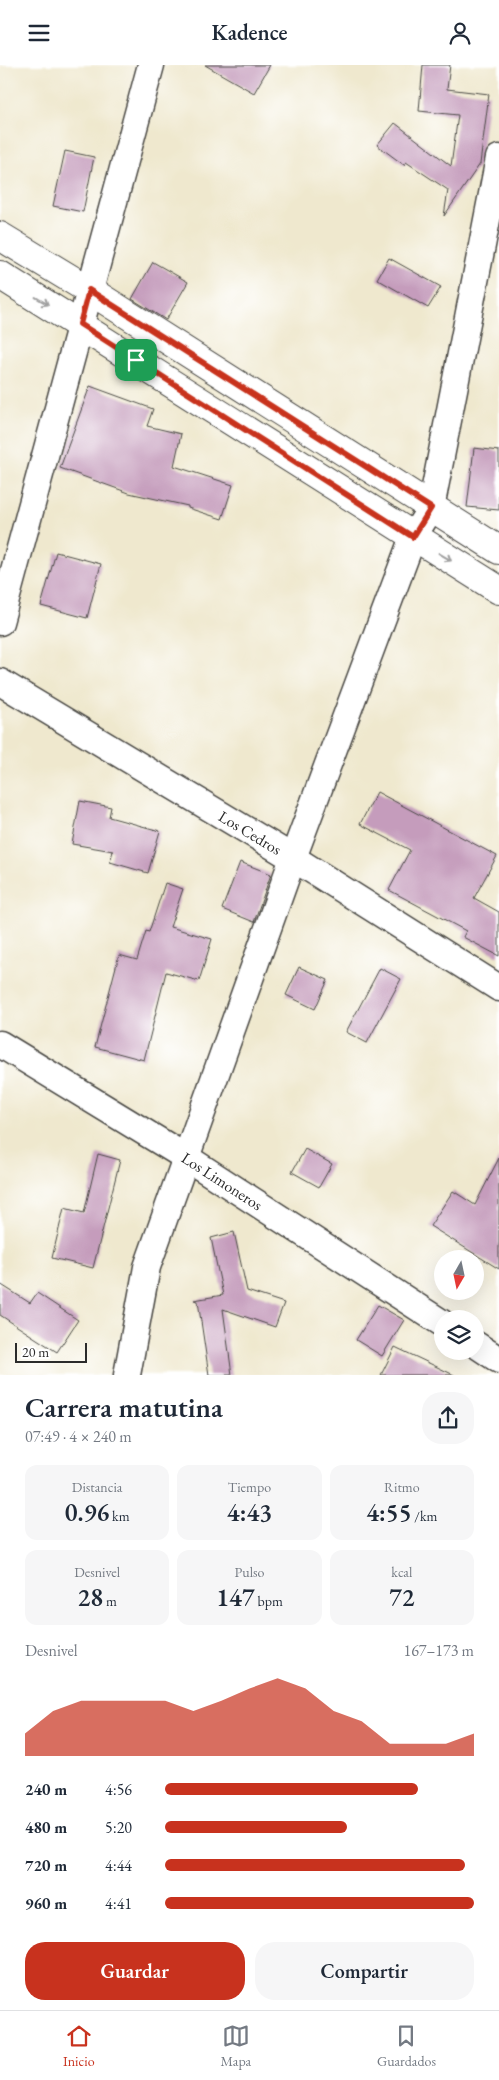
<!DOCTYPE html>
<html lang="es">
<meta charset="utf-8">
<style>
:root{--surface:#fff;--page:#f6f6f7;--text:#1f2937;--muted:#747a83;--line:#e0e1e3;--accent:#c8321e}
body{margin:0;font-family:"EB Garamond",serif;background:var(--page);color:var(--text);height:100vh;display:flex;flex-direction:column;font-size:19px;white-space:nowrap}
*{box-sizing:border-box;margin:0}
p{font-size:16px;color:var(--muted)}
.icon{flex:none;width:28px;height:28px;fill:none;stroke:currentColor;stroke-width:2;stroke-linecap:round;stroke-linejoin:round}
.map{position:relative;height:1310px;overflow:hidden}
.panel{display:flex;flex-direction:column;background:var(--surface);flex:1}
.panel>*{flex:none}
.needle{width:32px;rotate:189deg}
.fabs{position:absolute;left:434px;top:1185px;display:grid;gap:10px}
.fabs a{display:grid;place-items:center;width:50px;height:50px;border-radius:50%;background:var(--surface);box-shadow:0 5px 20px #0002;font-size:25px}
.scale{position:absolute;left:15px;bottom:12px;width:72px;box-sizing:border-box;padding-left:5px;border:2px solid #2b2b2b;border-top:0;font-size:14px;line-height:18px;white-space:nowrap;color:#2b2b2b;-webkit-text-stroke:4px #fff;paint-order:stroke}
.pin{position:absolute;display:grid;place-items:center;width:42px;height:42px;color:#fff;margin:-21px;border-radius:10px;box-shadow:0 2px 8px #0006}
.round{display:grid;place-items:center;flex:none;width:52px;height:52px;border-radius:20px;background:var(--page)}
.summary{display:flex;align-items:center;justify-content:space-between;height:85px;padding:0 25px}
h1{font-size:28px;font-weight:600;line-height:38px}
.figures{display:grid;grid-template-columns:repeat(3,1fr);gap:8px;height:85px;padding:5px 25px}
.figures div{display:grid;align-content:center;border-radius:12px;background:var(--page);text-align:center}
.figures b{font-size:25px;font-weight:600}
.figures small{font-size:14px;font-weight:400}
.figures p{font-size:14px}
.chart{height:140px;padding:10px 25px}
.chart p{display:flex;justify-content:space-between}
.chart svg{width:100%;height:90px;margin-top:5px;fill:var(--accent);opacity:.7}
.action{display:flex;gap:10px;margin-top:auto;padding:10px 25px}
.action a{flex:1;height:58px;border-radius:20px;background:var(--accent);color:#fff;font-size:20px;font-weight:600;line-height:58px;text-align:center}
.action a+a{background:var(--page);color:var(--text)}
ul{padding:0 25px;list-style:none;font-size:16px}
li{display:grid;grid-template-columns:80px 60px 1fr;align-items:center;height:38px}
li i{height:12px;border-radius:6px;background:var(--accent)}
header{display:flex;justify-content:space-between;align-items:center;height:65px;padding:0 25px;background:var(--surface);font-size:22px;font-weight:600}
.tabs{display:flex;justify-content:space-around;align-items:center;height:70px;border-top:1px solid var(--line);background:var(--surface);font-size:14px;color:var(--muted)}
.tabs a{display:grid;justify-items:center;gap:2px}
.tabs .selected{color:var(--accent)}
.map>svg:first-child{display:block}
</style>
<header><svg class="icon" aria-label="menu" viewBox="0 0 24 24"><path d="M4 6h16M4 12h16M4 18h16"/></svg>Kadence<svg class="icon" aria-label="person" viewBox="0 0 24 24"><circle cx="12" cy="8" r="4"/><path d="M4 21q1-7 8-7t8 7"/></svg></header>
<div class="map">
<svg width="499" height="1310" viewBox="0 0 499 1310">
<rect width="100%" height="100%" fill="#fff"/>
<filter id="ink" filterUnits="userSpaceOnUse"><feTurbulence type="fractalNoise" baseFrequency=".02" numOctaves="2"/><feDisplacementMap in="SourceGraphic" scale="10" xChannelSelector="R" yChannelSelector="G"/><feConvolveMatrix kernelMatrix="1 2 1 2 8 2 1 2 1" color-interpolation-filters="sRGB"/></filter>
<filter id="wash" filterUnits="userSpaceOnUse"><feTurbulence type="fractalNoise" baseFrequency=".0096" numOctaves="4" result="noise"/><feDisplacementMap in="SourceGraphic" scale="20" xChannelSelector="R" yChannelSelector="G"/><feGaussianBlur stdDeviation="1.12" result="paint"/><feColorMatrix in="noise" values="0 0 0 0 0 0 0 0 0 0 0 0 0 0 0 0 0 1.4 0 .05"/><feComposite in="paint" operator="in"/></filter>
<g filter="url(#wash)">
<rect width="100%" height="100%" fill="#efe8ce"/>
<g id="blocks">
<g fill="#c59cbc">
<polygon points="205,0 270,0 254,28"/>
<polygon points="423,0 450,0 447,24 489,29 480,99 444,151 448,125 406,97 404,100 377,80 395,58 451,101 458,50 419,46"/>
<polygon points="65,86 94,92 83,147 53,141"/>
<polygon points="389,193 441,222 428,243 377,214"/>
<polygon points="153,197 188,217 166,255 132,234"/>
<polygon points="90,321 153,344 147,361 181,369 174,401 233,420 222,454 188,443 188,441 129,428 60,403"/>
<polygon points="474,383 499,386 499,445 467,442"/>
<polygon points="56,487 101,499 87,553 41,541"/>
<polygon points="377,727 497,791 474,833 499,847 499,891 463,872 466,866 389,825 410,785 360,759"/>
<polygon points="80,736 111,742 109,752 160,766 148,808 110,797 113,786 72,779"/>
<polygon points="240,797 271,809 254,857 222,844"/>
<polygon points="165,818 183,824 170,862 212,874 199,916 166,907 144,995 95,982 119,890 137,895 146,866 149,867"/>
<polygon points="299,902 328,915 315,944 286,930"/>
<polygon points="380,903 401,914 367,978 346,967"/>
<polygon points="305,1084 332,1099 319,1122 292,1107"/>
<polygon points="98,1089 120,1095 93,1203 52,1193 64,1143 84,1148"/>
<polygon points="499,1093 499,1204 430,1161 453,1126 475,1140"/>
<polygon points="234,1167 247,1226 284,1238 275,1262 223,1244 232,1310 209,1310 198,1236 194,1235 223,1230 211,1173"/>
<polygon points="0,1219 30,1238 37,1228 78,1255 57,1287 0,1250"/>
<polygon points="378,1240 404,1255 382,1291 356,1275"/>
<polygon points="395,1282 454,1310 381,1310"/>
</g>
</g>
</g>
<g filter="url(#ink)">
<use href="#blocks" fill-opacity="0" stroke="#484743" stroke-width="1"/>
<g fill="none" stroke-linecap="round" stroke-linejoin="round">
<g stroke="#484743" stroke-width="29">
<g id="street">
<polyline points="0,557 151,0"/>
<path id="s1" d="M0 617 293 793 499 923"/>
<path id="s2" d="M0 979 187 1093 442 1258"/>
<polyline points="475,1279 499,1295"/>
<polyline points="127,1310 147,1202 293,793 413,472 431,443 499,93"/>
</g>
</g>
<g stroke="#484743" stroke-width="30">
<g id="secondary">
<polyline points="0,171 89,225 499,485"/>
<polyline points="0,210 499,525"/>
</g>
</g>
<use href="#street" stroke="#fff" stroke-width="26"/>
<use href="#secondary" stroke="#fff" stroke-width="28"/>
</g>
<defs><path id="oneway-shaft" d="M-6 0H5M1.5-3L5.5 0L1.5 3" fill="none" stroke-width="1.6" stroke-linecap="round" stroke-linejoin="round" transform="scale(1.25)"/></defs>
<g stroke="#a0a0a0">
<use href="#oneway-shaft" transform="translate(42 236) rotate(31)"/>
<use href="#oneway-shaft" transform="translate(445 492) rotate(31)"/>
</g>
</g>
<g fill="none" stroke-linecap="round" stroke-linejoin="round" filter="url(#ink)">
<g stroke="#fff" stroke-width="10">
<polygon id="route" points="89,225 431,443 413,472 80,259"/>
</g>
<use href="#route" stroke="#c8321e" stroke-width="6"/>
</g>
<g text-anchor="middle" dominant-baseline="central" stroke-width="5" stroke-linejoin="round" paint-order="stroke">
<g font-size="16" fill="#2b2b2b" stroke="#fff">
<text stroke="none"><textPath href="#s1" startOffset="292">Los Cedros</textPath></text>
<text stroke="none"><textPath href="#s2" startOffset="261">Los Limoneros</textPath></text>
</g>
</g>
</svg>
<div class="fabs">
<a><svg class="needle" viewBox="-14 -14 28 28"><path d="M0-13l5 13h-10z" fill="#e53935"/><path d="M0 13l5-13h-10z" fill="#747a83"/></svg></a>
<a><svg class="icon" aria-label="layers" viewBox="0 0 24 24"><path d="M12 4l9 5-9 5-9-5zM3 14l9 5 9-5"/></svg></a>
</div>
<div class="scale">20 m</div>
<div class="pin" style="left:136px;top:295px;background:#1e9e55"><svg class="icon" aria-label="arrive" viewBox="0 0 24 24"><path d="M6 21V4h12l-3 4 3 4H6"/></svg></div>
</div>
<section class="panel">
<div class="summary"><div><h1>Carrera matutina</h1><p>07:49 · 4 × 240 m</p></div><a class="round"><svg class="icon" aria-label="share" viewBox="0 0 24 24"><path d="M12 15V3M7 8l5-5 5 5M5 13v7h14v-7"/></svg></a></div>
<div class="figures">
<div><p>Distancia</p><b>0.96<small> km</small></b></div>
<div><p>Tiempo</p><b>4:43</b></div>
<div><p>Ritmo</p><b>4:55<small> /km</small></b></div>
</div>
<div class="figures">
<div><p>Desnivel</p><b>28<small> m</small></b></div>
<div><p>Pulso</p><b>147<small> bpm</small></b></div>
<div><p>kcal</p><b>72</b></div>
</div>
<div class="chart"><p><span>Desnivel</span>167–173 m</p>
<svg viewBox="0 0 160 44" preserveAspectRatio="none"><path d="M0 44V33L10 22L20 17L30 17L40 17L50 17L60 22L70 17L80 11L90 6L100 11L110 22L120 27L130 38L140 38L150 38L160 33V44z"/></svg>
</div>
<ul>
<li><b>240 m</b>4:56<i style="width:82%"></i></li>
<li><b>480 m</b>5:20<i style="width:59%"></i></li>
<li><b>720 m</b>4:44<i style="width:97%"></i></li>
<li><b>960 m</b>4:41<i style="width:100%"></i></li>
</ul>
<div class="action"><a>Guardar</a><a>Compartir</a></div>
</section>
<nav class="tabs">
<a class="selected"><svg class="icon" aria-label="home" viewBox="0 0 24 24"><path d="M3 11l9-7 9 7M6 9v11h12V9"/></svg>Inicio</a>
<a><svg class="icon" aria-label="map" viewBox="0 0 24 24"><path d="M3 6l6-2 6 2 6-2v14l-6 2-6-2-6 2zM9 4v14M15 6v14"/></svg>Mapa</a>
<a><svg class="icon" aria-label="saved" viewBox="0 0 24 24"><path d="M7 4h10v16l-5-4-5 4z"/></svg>Guardados</a>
</nav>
